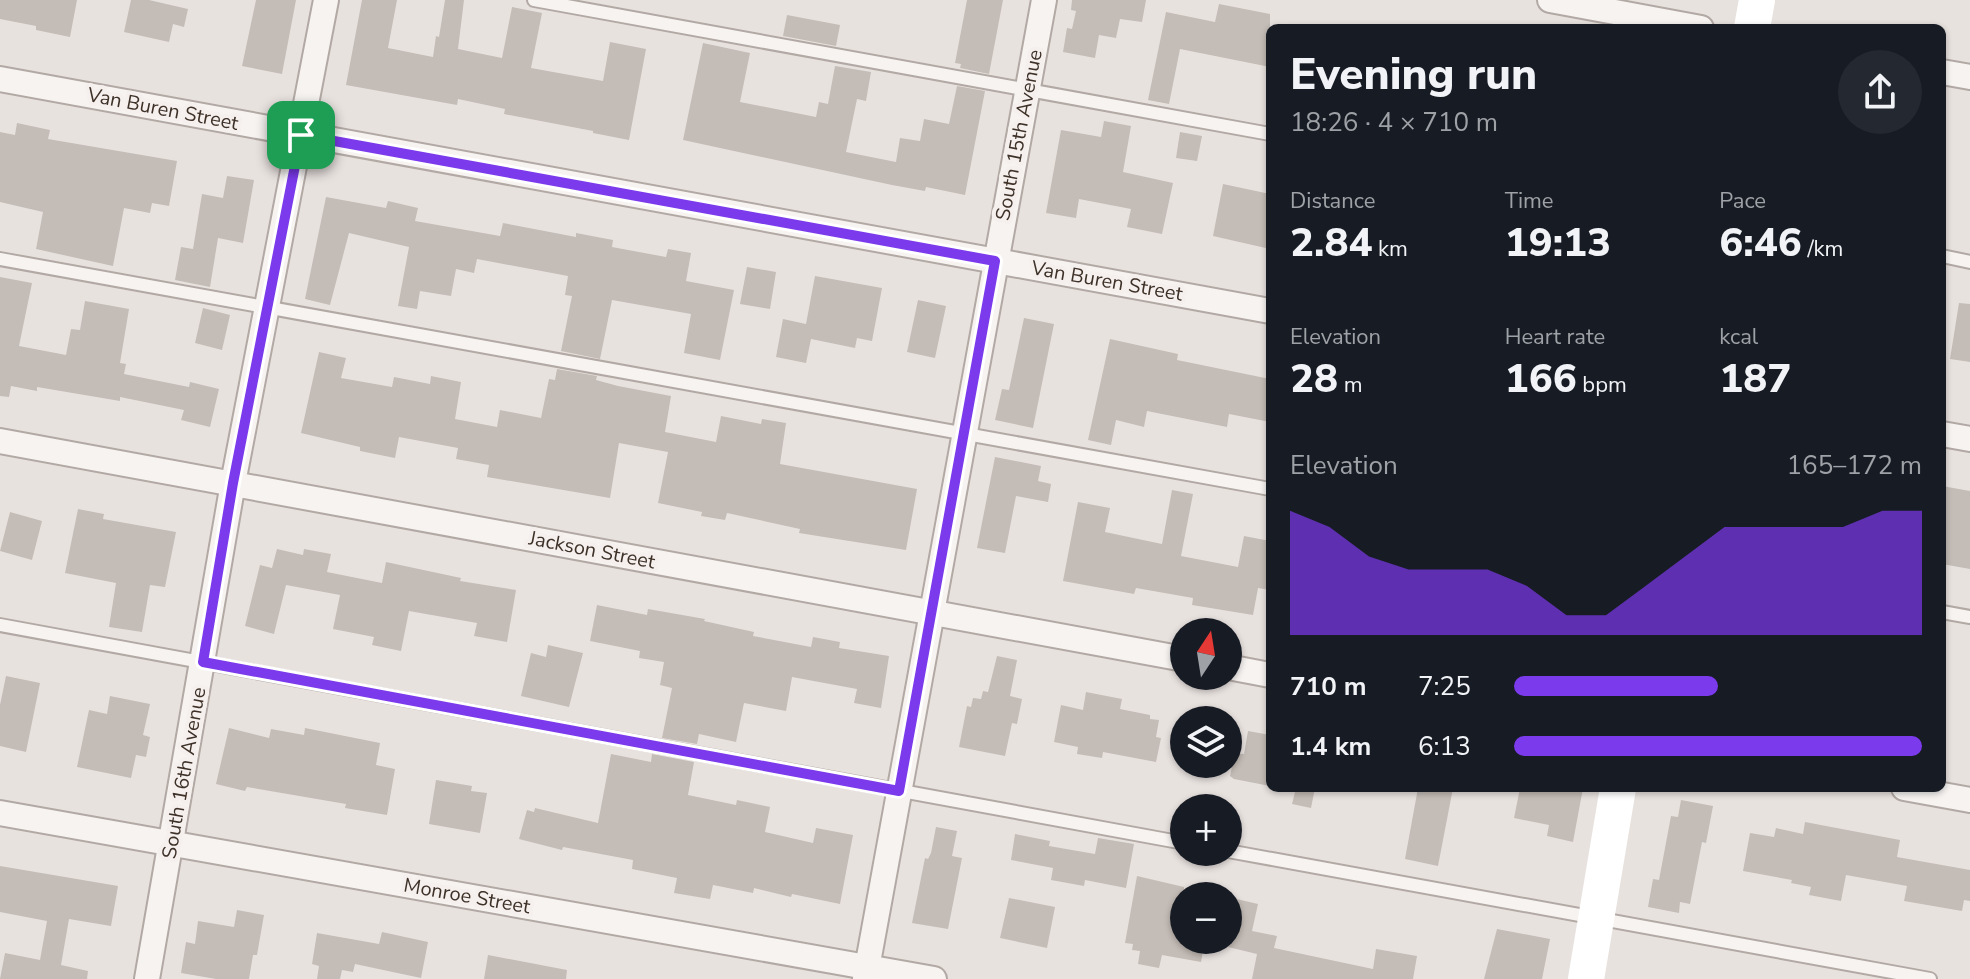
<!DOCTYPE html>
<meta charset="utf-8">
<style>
:root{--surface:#171b24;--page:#242831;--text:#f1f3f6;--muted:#9ea1a6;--accent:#7c3aed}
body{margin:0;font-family:"Nunito Sans",sans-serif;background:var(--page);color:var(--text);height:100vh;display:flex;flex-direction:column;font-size:30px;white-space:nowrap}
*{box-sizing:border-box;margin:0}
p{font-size:26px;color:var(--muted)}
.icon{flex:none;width:44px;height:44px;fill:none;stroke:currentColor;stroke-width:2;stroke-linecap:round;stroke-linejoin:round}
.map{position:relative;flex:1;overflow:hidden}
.drawer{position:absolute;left:1266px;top:24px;width:680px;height:768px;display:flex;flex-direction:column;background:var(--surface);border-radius:12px;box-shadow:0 2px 6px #0004}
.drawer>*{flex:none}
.needle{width:52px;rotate:12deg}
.buttons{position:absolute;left:1170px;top:618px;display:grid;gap:16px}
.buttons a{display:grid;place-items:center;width:72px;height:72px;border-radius:50%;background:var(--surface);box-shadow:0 2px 6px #0004;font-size:40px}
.pin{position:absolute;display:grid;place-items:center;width:68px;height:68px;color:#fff;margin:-34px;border-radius:16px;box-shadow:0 4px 12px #0006}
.round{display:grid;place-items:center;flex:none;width:84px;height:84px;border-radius:42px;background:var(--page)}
.summary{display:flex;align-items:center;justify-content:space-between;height:136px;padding:0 24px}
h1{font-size:44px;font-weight:800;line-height:60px}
.metrics{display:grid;grid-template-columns:repeat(3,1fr);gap:12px;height:136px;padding:8px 24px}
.metrics div{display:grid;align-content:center}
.metrics b{font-size:40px;font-weight:800}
.metrics small{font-size:22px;font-weight:400}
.metrics p{font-size:22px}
.chart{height:224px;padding:16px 24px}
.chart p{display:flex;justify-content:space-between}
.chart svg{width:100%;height:144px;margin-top:8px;fill:var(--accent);opacity:.7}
ul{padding:0 24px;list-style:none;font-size:26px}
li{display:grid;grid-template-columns:128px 96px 1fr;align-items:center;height:60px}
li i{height:20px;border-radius:10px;background:var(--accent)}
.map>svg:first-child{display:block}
</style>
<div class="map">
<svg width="1970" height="979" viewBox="0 0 1970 979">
<rect width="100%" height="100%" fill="#e8e2df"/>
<g fill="#c4bcb6">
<polygon points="0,0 77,0 70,37 36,30 36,26 0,19"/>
<polygon points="131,0 149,0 188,9 184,27 173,24 169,42 124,32"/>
<polygon points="256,0 296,0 282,74 242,66"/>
<polygon points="362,0 397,0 388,48 433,57 436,36 439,37 445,0 464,0 458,49 502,58 512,7 542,13 531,68 603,81 610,42 646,49 629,140 593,133 593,131 504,114 505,109 458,99 457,105 346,85"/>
<polygon points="967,0 1003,0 989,74 960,68 961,64 955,63"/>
<polygon points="1072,0 1146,0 1142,22 1120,19 1116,38 1099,35 1095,58 1063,52 1067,28 1072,29 1076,11 1071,10"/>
<polygon points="1219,4 1270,14 1270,67 1180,49 1169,104 1148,100 1166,12 1215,22"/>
<polygon points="787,15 840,25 836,46 783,36"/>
<polygon points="703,43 750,53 740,102 816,117 819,102 828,104 835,66 871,72 866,101 857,99 846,152 896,162 900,138 920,141 924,119 949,124 957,86 985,91 965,195 926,187 925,191 892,185 683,140"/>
<polygon points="1104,121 1131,126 1123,172 1173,183 1162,234 1127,227 1131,209 1079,199 1076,218 1046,213 1061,130 1101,137"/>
<polygon points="17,123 50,130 48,139 177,161 169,206 152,203 150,213 124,208 113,266 36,249 43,212 0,202 0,132 15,135"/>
<polygon points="1180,132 1202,136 1197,161 1176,158"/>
<polygon points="227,176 254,180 243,243 218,238 210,287 175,280 181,247 193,249 202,194 223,198"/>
<polygon points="1223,184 1270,194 1270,249 1213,236"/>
<polygon points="326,197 386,208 388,201 418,208 415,221 500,236 503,223 576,237 576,233 613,240 612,247 666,257 668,249 691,253 686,281 734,290 720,360 684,353 691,314 612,300 600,359 561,351 572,296 565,295 568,276 477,259 474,273 456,269 451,296 420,291 417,309 398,306 409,247 349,233 330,305 305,299"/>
<polygon points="747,267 776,272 770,309 740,304"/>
<polygon points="815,276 882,288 872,341 857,338 855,348 811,339 806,363 776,357 783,319 806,324"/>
<polygon points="0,277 32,283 19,346 66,355 71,329 80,330 85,301 129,309 120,363 126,364 124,374 189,387 190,382 219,389 210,427 181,420 184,410 120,397 120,401 37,387 37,391 11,386 9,397 0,396"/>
<polygon points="918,300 946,306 935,358 907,352"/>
<polygon points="1959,303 1970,304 1970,362 1950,359"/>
<polygon points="203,308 230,315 222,350 195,343"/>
<polygon points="1024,318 1054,324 1033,428 995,420 1002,389 1009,390"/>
<polygon points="1110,339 1178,354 1177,360 1270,379 1270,422 1229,414 1227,427 1147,411 1144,427 1116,420 1111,445 1088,440"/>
<polygon points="319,352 346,358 341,378 392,387 394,377 430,384 431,376 461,382 455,419 497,427 500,410 541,418 549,379 555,380 557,369 597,376 596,380 618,386 671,396 665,432 716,442 721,416 761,424 762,419 786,423 780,464 917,489 906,550 799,533 800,529 727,513 725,520 701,516 702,512 658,503 668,452 619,443 610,498 487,477 489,465 456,459 458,448 399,437 395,458 360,451 360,447 301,433"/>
<polygon points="995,457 1041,466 1038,481 1051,484 1048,502 1016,496 1005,553 977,548"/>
<polygon points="1942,486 1970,491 1970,569 1942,564"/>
<polygon points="1172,490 1193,494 1181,556 1238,567 1244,536 1270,541 1270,590 1258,588 1253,615 1192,605 1193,598 1136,588 1134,594 1063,581 1078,502 1110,508 1105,532 1162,544"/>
<polygon points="78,509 104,514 103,519 176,532 165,587 150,585 142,632 109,627 116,583 65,573"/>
<polygon points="10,512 42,521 32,560 0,551"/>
<polygon points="277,549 303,555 304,549 331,554 327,572 382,583 386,562 461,578 460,581 516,590 507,642 474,636 477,623 409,611 401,651 372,645 374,637 333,629 340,595 286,585 274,634 245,626 260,565 272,568"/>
<polygon points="597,605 647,615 648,609 705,619 704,621 754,632 753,636 811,647 813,637 840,642 839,648 889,656 881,708 854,703 857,689 792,677 786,711 744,703 736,742 699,734 697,744 662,738 672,688 660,685 664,662 639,658 640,651 590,641"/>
<polygon points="548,645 583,653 569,707 521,696 531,653 546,657"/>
<polygon points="997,656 1017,660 1010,696 1022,699 1017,724 1012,723 1005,756 959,747 967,706 971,707 973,698 981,699 983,691 988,692"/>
<polygon points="6,676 40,683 26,752 0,746 0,705"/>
<polygon points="1086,692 1122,699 1120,709 1150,715 1150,719 1159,720 1156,737 1161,738 1156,762 1103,752 1102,758 1077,754 1078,747 1054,742 1061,705 1083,710"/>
<polygon points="110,696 150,704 143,735 150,737 146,757 136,755 131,778 77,767 89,710 107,714"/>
<polygon points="229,728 269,738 271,729 304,735 305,728 380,743 376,765 395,769 387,815 345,808 346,804 247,787 245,791 216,784"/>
<polygon points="1248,731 1270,735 1270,786 1234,779 1230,776 1235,753 1244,754"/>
<polygon points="611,754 651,762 652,754 694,762 688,795 736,805 737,800 770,807 765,832 813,843 816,828 853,835 840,904 792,894 791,897 754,888 753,893 713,885 710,899 674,893 677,878 632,869 633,860 563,847 562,850 519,839 527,810 534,812 535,808 598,823"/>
<polygon points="436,780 472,786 471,791 487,793 480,833 429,824"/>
<polygon points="1296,788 1315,788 1311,808 1292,804"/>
<polygon points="1418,788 1453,788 1438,866 1405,859"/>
<polygon points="1520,788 1583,788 1573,842 1547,836 1549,825 1514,818"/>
<polygon points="1681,800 1713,806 1706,843 1702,842 1690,904 1680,902 1679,913 1648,907 1653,879 1659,880 1671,816 1678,817"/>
<polygon points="1805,822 1900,840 1897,857 1970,870 1970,901 1964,900 1962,911 1904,901 1907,886 1846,875 1841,901 1809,895 1811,887 1791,883 1792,880 1743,871 1750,833 1774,837 1776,828 1803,834"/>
<polygon points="936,827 957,831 952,856 962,858 948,929 912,923 925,858 928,859 931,853"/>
<polygon points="1015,834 1050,841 1049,846 1095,854 1098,838 1134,844 1126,888 1085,880 1084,886 1051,880 1053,868 1011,860"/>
<polygon points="0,866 118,886 111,926 69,919 61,965 88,971 87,979 0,979 5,953 40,960 47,921 0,912"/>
<polygon points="1137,876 1184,887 1184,940 1205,940 1201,962 1162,955 1159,968 1138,964 1140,951 1132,950 1133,944 1125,943"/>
<polygon points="1228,897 1258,904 1252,931 1277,936 1274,948 1373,969 1376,949 1417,956 1413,979 1252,979 1257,954 1228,947"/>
<polygon points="1009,898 1055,907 1047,948 1000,938"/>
<polygon points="237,910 264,915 257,955 253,955 249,979 216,979 181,973 186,942 195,944 198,921 234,927"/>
<polygon points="1497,929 1550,939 1542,979 1484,979"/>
<polygon points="382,932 428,942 421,978 355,964 353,972 342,970 340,979 317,979 319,966 312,964 317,933 379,944"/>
<polygon points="488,955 567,970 566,979 484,979"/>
</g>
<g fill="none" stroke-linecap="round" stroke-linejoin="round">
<g stroke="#b2a9a4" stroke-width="16">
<g id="lane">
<polyline points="534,0 1270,134"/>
<polyline points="1942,256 1970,262"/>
<polyline points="0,259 1270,489"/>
<polyline points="1942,612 1970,617"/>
<polyline points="0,625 1184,843"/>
<polyline points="1228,851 1930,979"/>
</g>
</g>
<g stroke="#b2a9a4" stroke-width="28">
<g id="street">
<polyline points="1550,0 1701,28"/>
<polyline points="1942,72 1970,77"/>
<polyline points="0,79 1270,311"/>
<polyline points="1942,434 1970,439"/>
<polyline points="0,441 1184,659"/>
<polyline points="1228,667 1270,675"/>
<polyline points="1904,788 1970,800"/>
<polyline points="0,813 934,979"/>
<polyline points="147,979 233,483 326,0"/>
<polyline points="865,979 1044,0"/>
</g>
</g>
<use href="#lane" stroke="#f6f3f1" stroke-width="12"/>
<use href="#street" stroke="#f6f3f1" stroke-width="24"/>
<g stroke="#fff" stroke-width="36">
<polyline points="1752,28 1757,0"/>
<polyline points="1586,979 1618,788"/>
</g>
</g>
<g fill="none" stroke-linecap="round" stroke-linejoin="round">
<g stroke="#fff" stroke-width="16">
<polygon id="route" points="301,135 995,261 899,791 203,662 233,483"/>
</g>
<use href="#route" stroke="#7c3aed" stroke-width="10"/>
</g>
<g text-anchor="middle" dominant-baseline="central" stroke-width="8" stroke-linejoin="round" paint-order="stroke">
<g font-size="20" fill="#3e3128" stroke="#f5f0ee">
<text transform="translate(163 109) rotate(11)">Van Buren Street</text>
<text transform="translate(1019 135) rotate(-79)">South 15th Avenue</text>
<text transform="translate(1107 281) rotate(10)">Van Buren Street</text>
<text transform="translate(592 550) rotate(11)">Jackson Street</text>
<text transform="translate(184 773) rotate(-80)">South 16th Avenue</text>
<text transform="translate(467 896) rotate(10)">Monroe Street</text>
</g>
</g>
</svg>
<div class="buttons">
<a><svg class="needle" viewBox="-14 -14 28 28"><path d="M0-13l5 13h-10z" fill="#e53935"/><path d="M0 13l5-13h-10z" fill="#9ea1a6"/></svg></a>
<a><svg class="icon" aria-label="layers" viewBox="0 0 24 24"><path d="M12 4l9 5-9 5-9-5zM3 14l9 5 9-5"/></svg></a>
<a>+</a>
<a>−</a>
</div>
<div class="pin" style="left:301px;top:135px;background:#1e9e55"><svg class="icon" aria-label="arrive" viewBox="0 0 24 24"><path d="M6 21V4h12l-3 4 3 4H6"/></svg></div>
<section class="drawer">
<div class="summary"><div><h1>Evening run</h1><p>18:26 · 4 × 710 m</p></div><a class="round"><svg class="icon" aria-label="share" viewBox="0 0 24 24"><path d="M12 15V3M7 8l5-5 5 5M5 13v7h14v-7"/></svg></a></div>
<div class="metrics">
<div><p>Distance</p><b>2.84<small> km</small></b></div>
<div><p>Time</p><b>19:13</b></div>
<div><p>Pace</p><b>6:46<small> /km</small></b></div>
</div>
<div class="metrics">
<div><p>Elevation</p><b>28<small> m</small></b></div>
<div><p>Heart rate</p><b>166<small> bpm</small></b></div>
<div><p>kcal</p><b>187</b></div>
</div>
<div class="chart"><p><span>Elevation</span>165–172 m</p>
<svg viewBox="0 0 160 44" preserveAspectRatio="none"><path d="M0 44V6L10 11L20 20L30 24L40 24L50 24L60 29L70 38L80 38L90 29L100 20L110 11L120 11L130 11L140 11L150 6L160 6V44z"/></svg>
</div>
<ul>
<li><b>710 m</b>7:25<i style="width:50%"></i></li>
<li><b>1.4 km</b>6:13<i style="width:100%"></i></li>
</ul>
</section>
</div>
